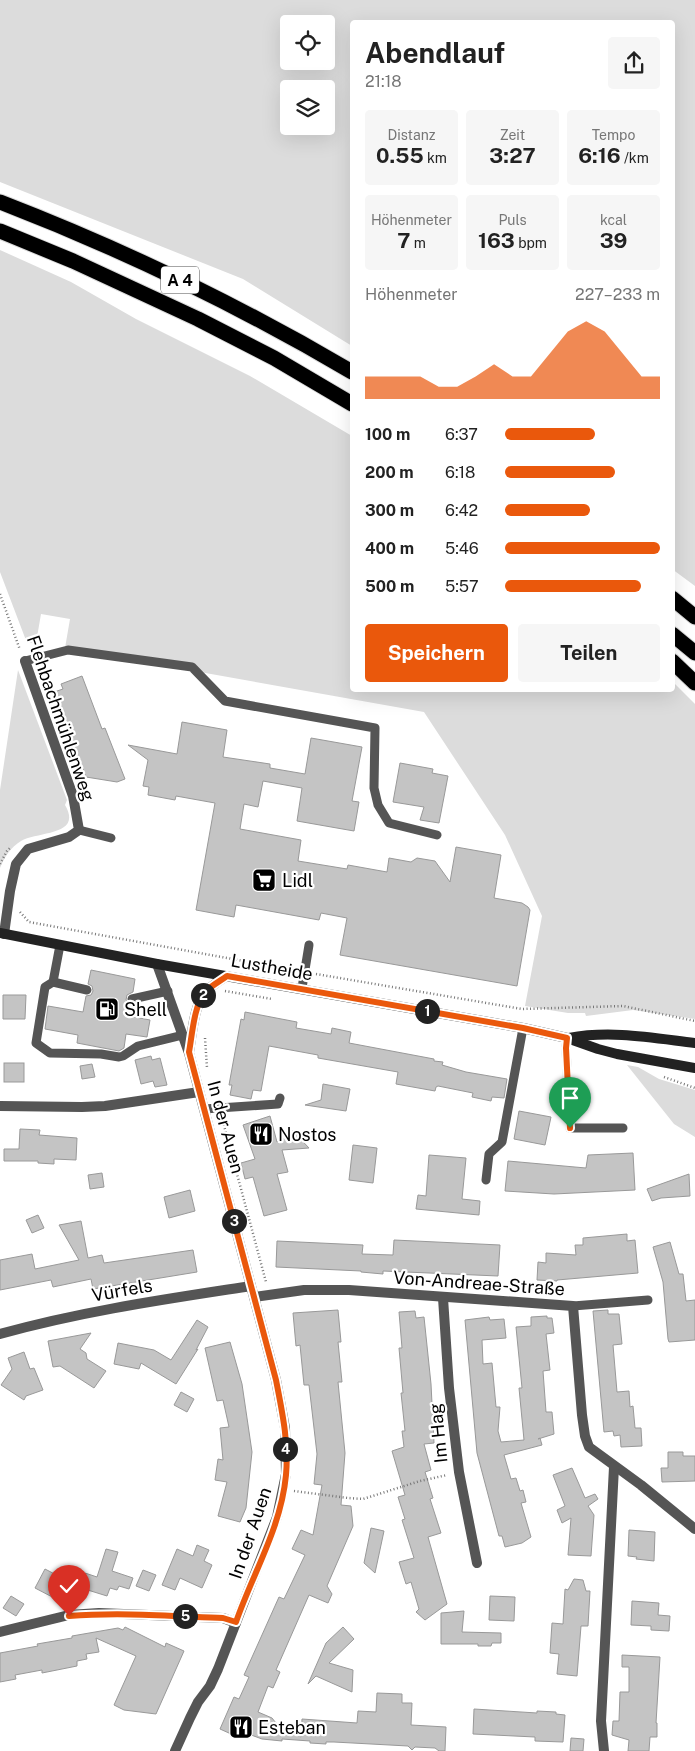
<!DOCTYPE html>
<html lang="de">
<meta charset="utf-8">
<style>
:root{--surface:#fff;--page:#f6f6f6;--text:#222;--muted:#767676;--accent:#ea580c}
body{margin:0;font-family:"Public Sans",sans-serif;background:var(--page);color:var(--text);height:100vh;display:flex;flex-direction:column;font-size:19px;white-space:nowrap}
*{box-sizing:border-box;margin:0}
p{font-size:16px;color:var(--muted)}
.icon{flex:none;width:28px;height:28px;fill:none;stroke:currentColor;stroke-width:2;stroke-linecap:round;stroke-linejoin:round}
.map{position:relative;flex:1;overflow:hidden}
.details{position:absolute;left:350px;top:20px;width:325px;height:672px;display:flex;flex-direction:column;background:var(--surface);border-radius:5px;box-shadow:0 5px 20px #0002}
.details>*{flex:none}
.tools{position:absolute;left:280px;top:15px;display:grid;gap:10px}
.tools a{display:grid;place-items:center;width:55px;height:55px;border-radius:5px;background:var(--surface);box-shadow:0 5px 20px #0002;font-size:25px}
.pin{position:absolute;display:grid;place-items:center;width:42px;height:42px;color:#fff;margin:-51px -21px;border-radius:50% 50% 50% 0;rotate:-45deg;box-shadow:0 0 5px #0007}
.pin .icon{rotate:45deg}
.km{position:absolute;width:25px;height:25px;margin:-12px;border-radius:50%;background:#222;color:#fff;font-size:14px;line-height:25px;text-align:center}
.round{display:grid;place-items:center;flex:none;width:52px;height:52px;border-radius:5px;background:var(--page)}
.summary{display:flex;align-items:center;justify-content:space-between;height:85px;padding:0 15px}
h1{font-size:28px;font-weight:700;line-height:38px}
.stats{display:grid;grid-template-columns:repeat(3,1fr);gap:8px;height:85px;padding:5px 15px}
.stats div{display:grid;align-content:center;border-radius:5px;background:var(--page);text-align:center}
.stats b{font-size:21px;font-weight:700}
.stats small{font-size:14px;font-weight:400}
.stats p{font-size:14px}
.chart{height:140px;padding:10px 15px}
.chart p{display:flex;justify-content:space-between}
.chart svg{width:100%;height:90px;margin-top:5px;fill:var(--accent);opacity:.7}
.action{display:flex;gap:10px;margin-top:auto;padding:10px 15px}
.action a{flex:1;height:58px;border-radius:5px;background:var(--accent);color:#fff;font-size:20px;font-weight:700;line-height:58px;text-align:center}
.action a+a{background:var(--page);color:var(--text)}
ul{padding:0 15px;list-style:none;font-size:16px}
li{display:grid;grid-template-columns:80px 60px 1fr;align-items:center;height:38px}
li i{height:12px;border-radius:6px;background:var(--accent)}
.map>svg:first-child{display:block}
</style>
<div class="map">
<svg width="695" height="1751" viewBox="0 0 695 1751">
<rect width="100%" height="100%" fill="#fff"/>
<g fill="#dcdcdc" fill-rule="evenodd">
<path d="M0 0H695V586L672 569V22H352V346L243 279 0 182ZM289 24H326V61H289ZM289 89H326V126H289Z"/>
<polygon points="0,250 71,282 136,319 250,376 352,436 352,690 672,690 673,682 695,704 695,1019 633,1010 586,1016 585,1013 568,1013 525,1006 542,916 505,835 424,712 65,648 70,619 41,614 36,643 27,643 0,572"/>
<path d="M18 670 67 800 65 805C83 836 38 831 21 841 11 847 4 857 0 868V790Z"/>
<polygon points="627,1065 638,1067 659,1079 695,1090 695,1137 674,1124"/>
</g>
<g fill="#c4c4c4" stroke="#999">
<polygon points="82,676 102,729 105,728 125,779 117,782 86,777 54,692 63,689 61,684"/>
<polygon points="182,722 227,730 223,757 270,764 270,768 305,774 311,738 362,747 352,801 359,802 354,831 297,821 302,788 263,781 258,807 244,804 240,829 301,840 298,861 347,869 348,865 387,872 389,858 411,862 417,858 435,861 450,882 456,847 501,855 494,898 522,903 528,907 530,910 517,986 340,955 347,918 321,913 319,920 236,905 234,917 196,910 215,803 176,796 175,800 148,795 149,787 143,786 148,760 128,745 177,754"/>
<polygon points="400,763 433,769 432,773 448,776 439,823 420,820 424,807 393,802"/>
<polygon points="91,970 135,979 133,992 127,995 126,1000 131,1005 129,1016 150,1020 147,1037 126,1034 124,1048 119,1051 77,1043 78,1035 45,1029 48,1006 83,1012 86,996 91,995 93,991 92,986 88,984"/>
<polygon points="3,995 26,995 25,1019 3,1019"/>
<polygon points="245,1012 297,1022 296,1028 331,1034 332,1028 351,1032 349,1043 434,1059 434,1061 443,1062 442,1065 466,1072 507,1079 504,1098 492,1097 491,1101 472,1097 473,1093 438,1086 436,1087 435,1091 396,1084 398,1072 318,1058 318,1055 269,1046 261,1091 253,1090 251,1099 230,1095 232,1085 229,1085 241,1019 244,1020"/>
<polygon points="151,1056 152,1060 160,1058 167,1085 155,1087 153,1081 141,1084 135,1060"/>
<rect x="4" y="1063" width="20" height="19"/>
<polygon points="92,1064 95,1077 82,1079 80,1066"/>
<polygon points="323,1084 350,1089 346,1111 305,1105 321,1100"/>
<polygon points="519,1111 551,1117 545,1145 514,1139"/>
<polygon points="270,1116 277,1142 292,1130 309,1148 282,1150 288,1172 277,1174 287,1210 264,1216 253,1177 245,1179 241,1163 255,1159 243,1125"/>
<polygon points="20,1129 40,1130 39,1135 77,1138 76,1160 54,1159 54,1164 38,1163 38,1161 4,1161 4,1149 19,1149"/>
<polygon points="353,1145 377,1148 373,1183 349,1180"/>
<polygon points="633,1153 635,1190 554,1194 505,1191 508,1161 586,1168 588,1155"/>
<polygon points="429,1155 466,1158 462,1199 480,1201 479,1215 416,1209 418,1195 426,1196"/>
<polygon points="102,1173 104,1187 90,1189 88,1175"/>
<polygon points="689,1174 690,1196 661,1198 652,1201 647,1189"/>
<polygon points="190,1190 195,1211 169,1218 164,1197"/>
<polygon points="38,1215 44,1228 32,1233 26,1220"/>
<polygon points="81,1221 88,1258 102,1255 104,1263 193,1250 197,1272 93,1289 91,1279 53,1287 51,1280 0,1290 0,1260 32,1254 35,1269 79,1260 59,1225"/>
<polygon points="627,1234 627,1241 635,1240 638,1273 557,1280 557,1281 537,1280 538,1262 546,1263 546,1253 576,1255 575,1245 583,1245 583,1238"/>
<polygon points="394,1240 500,1245 498,1276 383,1271 383,1274 361,1272 361,1271 276,1267 277,1241 363,1245 362,1254 393,1255"/>
<polygon points="670,1242 679,1274 683,1274 686,1301 695,1300 695,1340 669,1342 668,1339 663,1282 653,1247"/>
<polygon points="338,1310 341,1342 338,1342 342,1382 338,1382 345,1453 341,1505 351,1506 353,1526 327,1586 332,1594 328,1603 309,1595 276,1670 280,1672 273,1688 268,1686 258,1712 272,1718 276,1723 301,1737 302,1719 357,1723 358,1711 376,1712 377,1693 402,1694 402,1703 412,1703 411,1725 446,1727 445,1751 439,1751 435,1748 415,1747 412,1750 408,1746 334,1742 326,1742 326,1744 310,1743 310,1741 282,1739 282,1741 262,1739 243,1732 240,1738 220,1729 234,1697 239,1699 249,1677 244,1675 279,1597 284,1599 305,1555 292,1549 301,1530 313,1535 322,1485 314,1484 317,1454 309,1385 304,1385 300,1345 296,1346 293,1313"/>
<polygon points="608,1310 608,1314 619,1314 622,1344 613,1345 617,1392 629,1391 630,1407 633,1406 635,1428 641,1428 642,1446 621,1447 620,1435 614,1436 613,1431 604,1432 593,1311"/>
<polygon points="415,1311 416,1318 424,1317 431,1384 434,1443 424,1444 431,1470 425,1472 433,1498 430,1499 441,1533 428,1537 447,1604 425,1620 416,1612 419,1609 411,1582 406,1584 399,1562 414,1558 402,1520 405,1519 398,1497 405,1495 392,1451 404,1447 402,1431 405,1431 401,1393 403,1393 399,1348 402,1348 399,1312"/>
<polygon points="547,1316 547,1318 552,1318 554,1333 546,1334 550,1370 543,1371 546,1412 552,1412 554,1434 538,1439 540,1438 542,1445 504,1455 511,1479 516,1478 520,1491 523,1490 526,1502 521,1503 531,1537 522,1543 505,1547 502,1536 499,1536 477,1453 465,1320 489,1317 490,1320 504,1319 506,1338 482,1340 483,1364 492,1363 496,1407 500,1407 498,1431 501,1442 524,1440 519,1388 522,1388 516,1327 531,1326 531,1317"/>
<polygon points="197,1320 208,1327 196,1350 198,1349 176,1384 141,1363 139,1369 114,1364 118,1343 154,1350 171,1360"/>
<polygon points="91,1333 80,1349 86,1353 87,1359 106,1371 94,1388 60,1366 53,1367 48,1341"/>
<polygon points="230,1342 242,1384 252,1452 246,1508 240,1522 218,1516 227,1482 215,1480 218,1459 223,1460 220,1428 229,1427 223,1400 217,1401 205,1348"/>
<polygon points="24,1352 30,1369 34,1368 43,1390 26,1396 24,1400 1,1385 12,1369 8,1358"/>
<polygon points="181,1392 194,1399 187,1412 174,1405"/>
<polygon points="668,1452 683,1452 683,1456 695,1456 695,1481 662,1482 661,1468 668,1468"/>
<polygon points="572,1468 585,1498 595,1494 598,1499 588,1506 594,1515 591,1556 568,1555 571,1518 562,1523 557,1510 565,1506 553,1475"/>
<polygon points="371,1528 384,1531 375,1573 364,1563"/>
<polygon points="629,1530 655,1532 654,1561 636,1559 637,1557 628,1556"/>
<polygon points="197,1545 209,1550 204,1561 212,1565 202,1588 180,1578 175,1590 162,1585 177,1549 193,1556"/>
<polygon points="106,1549 118,1552 112,1571 133,1578 129,1589 119,1586 117,1590 110,1588 107,1596 78,1587 85,1573 97,1577"/>
<polygon points="45,1569 68,1581 58,1600 35,1588"/>
<polygon points="143,1570 156,1575 149,1591 136,1586"/>
<polygon points="574,1579 583,1580 586,1591 590,1591 588,1626 581,1626 577,1676 557,1674 559,1654 550,1653 552,1623 563,1624 565,1589 568,1590"/>
<polygon points="11,1596 24,1604 16,1616 3,1608"/>
<polygon points="490,1596 515,1597 514,1621 489,1620"/>
<polygon points="632,1601 659,1603 658,1615 670,1616 669,1631 651,1630 651,1626 631,1625"/>
<polygon points="464,1611 462,1632 501,1633 501,1643 492,1643 491,1646 478,1646 478,1644 441,1644 441,1613"/>
<polygon points="125,1627 165,1647 166,1643 184,1651 156,1714 124,1710 114,1705 136,1656 96,1638 99,1652 86,1654 87,1659 77,1661 77,1666 42,1673 42,1670 15,1675 16,1679 0,1682 0,1653 38,1646 37,1644 72,1638 72,1636 118,1628 123,1630"/>
<polygon points="343,1627 354,1639 329,1663 353,1670 352,1692 316,1676 308,1684 326,1643"/>
<polygon points="622,1655 660,1657 656,1723 657,1723 657,1737 650,1737 649,1751 628,1751 629,1740 612,1735 613,1721 619,1721 620,1692 629,1692 629,1667 622,1667"/>
<polygon points="474,1709 537,1713 537,1711 556,1712 556,1714 565,1715 563,1742 535,1741 535,1737 473,1734"/>
<polygon points="571,1738 584,1739 583,1751 570,1751"/>
</g>
<g fill="none" stroke-linecap="round" stroke-linejoin="round">
<g stroke="#dbdbdb" stroke-width="17">
<g id="motorway">
<path d="M0 202C122 249 240 306 352 372"/>
<polyline points="0,231 73,261 198,319 274,358 352,404"/>
<polyline points="672,598 695,617"/>
<polyline points="672,634 695,653"/>
<polyline points="672,661 695,683"/>
</g>
</g>
<g stroke="#777" stroke-width="2.5" stroke-dasharray="1 2.5" stroke-linecap="butt">
<polyline points="0,594 20,650"/>
<polyline points="0,864 7,851 11,847"/>
<polyline points="20,912 29,922 293,970"/>
<polyline points="316,974 522,1009 623,1006 695,1021"/>
<polyline points="225,991 272,999"/>
<polyline points="205,1038 207,1068"/>
<polyline points="664,1077 695,1088"/>
<polyline points="212,1085 217,1096"/>
<polyline points="222,1118 266,1282"/>
<polyline points="294,1491 348,1498 363,1499 420,1481 447,1475"/>
</g>
<g stroke="#555" stroke-width="9">
<polyline points="25,661 68,650 192,667 225,701 375,728 374,788 378,805 389,823 437,835"/>
<polyline points="79,830 111,838"/>
<polyline points="60,945 53,982 87,990"/>
<polyline points="53,982 45,987 36,1043 50,1053 101,1054 119,1057 123,1056 138,1046 183,1035"/>
<polyline points="302,988 309,945"/>
<polyline points="132,999 168,991"/>
<polyline points="567,1038 566,1048 570,1128 623,1128"/>
<polyline points="204,1109 278,1104 280,1098"/>
<polyline points="486,1180 489,1154 502,1142 523,1028"/>
<polyline points="573,1306 648,1300"/>
</g>
<g stroke="#555" stroke-width="10">
<polyline points="4,934 10,891 16,864 28,849 69,837 79,830 73,796 25,661"/>
<polyline points="0,1106 82,1107 105,1106 199,1092"/>
<polyline points="254,1297 304,1290 349,1290 573,1306 582,1415 585,1436 589,1447 641,1485 695,1529"/>
<polyline points="443,1298 449,1388 459,1472 477,1563"/>
<polyline points="0,1632 69,1615 99,1613 223,1618 236,1623"/>
<polyline points="604,1751 601,1721 614,1467"/>
</g>
<g stroke="#555" stroke-width="10">
<polyline points="157,964 189,1053 276,1380 285,1428 286,1474 277,1517 218,1669 210,1686 198,1702 190,1718 175,1751"/>
<path d="M189 1052C192 1035 194 1002 207 990 213 985 220 980 227 976"/>
<path d="M0 1334C82 1311 167 1299 251 1286"/>
</g>
<g stroke="#222" stroke-width="10">
<polyline points="0,933 157,964 523,1028 567,1038 598,1049 617,1054 695,1068"/>
<path d="M569 1038C611 1030 653 1038 695 1043"/>
</g>
<use href="#motorway" stroke="#000" stroke-width="15"/>
</g>
<g fill="none" stroke-linecap="round" stroke-linejoin="round">
<g stroke="#fff" stroke-width="10">
<path id="route" d="M69 1616C120 1612 172 1616 223 1618L236 1622C253 1573 281 1528 286 1475 289 1443 282 1411 276 1380L189 1052C192 1036 194 1005 205 992 211 986 220 981 227 976L523 1028 567 1038 566 1048 570 1128"/>
</g>
<use href="#route" stroke="#ea580c" stroke-width="6"/>
</g>
<defs>
<g id="supermarket-square" transform="scale(1.25)"><rect x="-9" y="-9" width="18" height="18" rx="4" fill="#000" stroke="#fff"/><path d="M-6-5.5h2.5l.6 2H6L4.5 2H-2.5L-4.4-4H-6ZM-1.5 3.2a1.3 1.3 0 1 0 .1 0ZM3 3.2a1.3 1.3 0 1 0 .1 0Z" fill="#fff"/></g>
<g id="fuel-square" transform="scale(1.25)"><rect x="-9" y="-9" width="18" height="18" rx="4" fill="#000" stroke="#fff"/><path d="M-5.5-6h7V0h2V4h1.3V-2.5L3-4.5l.8-.8L6-3V5H2.5V1h-1V6h-7ZM-4.2-4.7v3.2H.2V-4.7Z" fill="#fff"/></g>
<g id="restaurant-square" transform="scale(1.25)"><rect x="-9" y="-9" width="18" height="18" rx="4" fill="#000" stroke="#fff"/><path d="M-5-6h1v4h1v-4h1v4h1v-4h1v5L-1.5 .5V6h-2V.5L-5-1ZM5-6V6H3V1.5H1.5Q1.5-4 5-6Z" fill="#fff"/></g>
</defs>
<g fill-rule="evenodd">
<use href="#supermarket-square" x="264" y="880"/>
<use href="#fuel-square" x="107" y="1009"/>
<use href="#restaurant-square" x="261" y="1134"/>
<use href="#restaurant-square" x="241" y="1727"/>
</g>
<g text-anchor="middle" dominant-baseline="central" stroke-width="4.5" stroke-linejoin="round" paint-order="stroke">
<rect fill="#fff" stroke="#4c4c4c" stroke-width="1" x="161" y="266.5" width="38" height="27" rx="4"/>
<g font-size="16" font-weight="bold" fill="#000">
<text x="180" y="280">A 4</text>
</g>
<g font-size="18" fill="#000" stroke="#fff">
<text transform="translate(61 718) rotate(71)">Flehbachmühlenweg</text>
<text transform="translate(272 967) rotate(10)">Lustheide</text>
<text transform="translate(226 1127) rotate(75)">In der Auen</text>
<text transform="translate(479 1283) rotate(4)">Von-Andreae-Straße</text>
<text transform="translate(122 1290) rotate(-10)">Vürfels</text>
<text transform="translate(438 1433) rotate(-96)">Im Hag</text>
<text transform="translate(250 1533) rotate(-71)">In der Auen</text>
</g>
<g font-size="18" fill="#000" stroke="#fff" text-anchor="start">
<text x="282" y="880">Lidl</text>
<text x="124" y="1009">Shell</text>
<text x="278" y="1134">Nostos</text>
<text x="258" y="1727">Esteban</text>
</g>
</g>
</svg>
<div class="tools">
<a><svg class="icon" aria-label="locate" viewBox="0 0 24 24"><circle cx="12" cy="12" r="6"/><path d="M12 2v4M12 18v4M2 12h4M18 12h4"/></svg></a>
<a><svg class="icon" aria-label="layers" viewBox="0 0 24 24"><path d="M12 4l9 5-9 5-9-5zM3 14l9 5 9-5"/></svg></a>
</div>
<div class="pin" style="left:570px;top:1128px;background:#1e9e55"><svg class="icon" aria-label="arrive" viewBox="0 0 24 24"><path d="M6 21V4h12l-3 4 3 4H6"/></svg></div>
<div class="pin" style="left:69px;top:1616px;background:#d93025"><svg class="icon" aria-label="check" viewBox="0 0 24 24"><path d="M5 12l5 5 9-10"/></svg></div>
<b class="km" style="left:427px;top:1011px">1</b>
<b class="km" style="left:203px;top:995px">2</b>
<b class="km" style="left:234px;top:1221px">3</b>
<b class="km" style="left:285px;top:1449px">4</b>
<b class="km" style="left:185px;top:1616px">5</b>
<section class="details">
<div class="summary"><div><h1>Abendlauf</h1><p>21:18</p></div><a class="round"><svg class="icon" aria-label="share" viewBox="0 0 24 24"><path d="M12 15V3M7 8l5-5 5 5M5 13v7h14v-7"/></svg></a></div>
<div class="stats">
<div><p>Distanz</p><b>0.55<small> km</small></b></div>
<div><p>Zeit</p><b>3:27</b></div>
<div><p>Tempo</p><b>6:16<small> /km</small></b></div>
</div>
<div class="stats">
<div><p>Höhenmeter</p><b>7<small> m</small></b></div>
<div><p>Puls</p><b>163<small> bpm</small></b></div>
<div><p>kcal</p><b>39</b></div>
</div>
<div class="chart"><p><span>Höhenmeter</span>227–233 m</p>
<svg viewBox="0 0 160 44" preserveAspectRatio="none"><path d="M0 44V33L10 33L20 33L30 33L40 38L50 38L60 33L70 27L80 33L90 33L100 22L110 11L120 6L130 11L140 22L150 33L160 33V44z"/></svg>
</div>
<ul>
<li><b>100 m</b>6:37<i style="width:58%"></i></li>
<li><b>200 m</b>6:18<i style="width:71%"></i></li>
<li><b>300 m</b>6:42<i style="width:55%"></i></li>
<li><b>400 m</b>5:46<i style="width:100%"></i></li>
<li><b>500 m</b>5:57<i style="width:88%"></i></li>
</ul>
<div class="action"><a>Speichern</a><a>Teilen</a></div>
</section>
</div>
